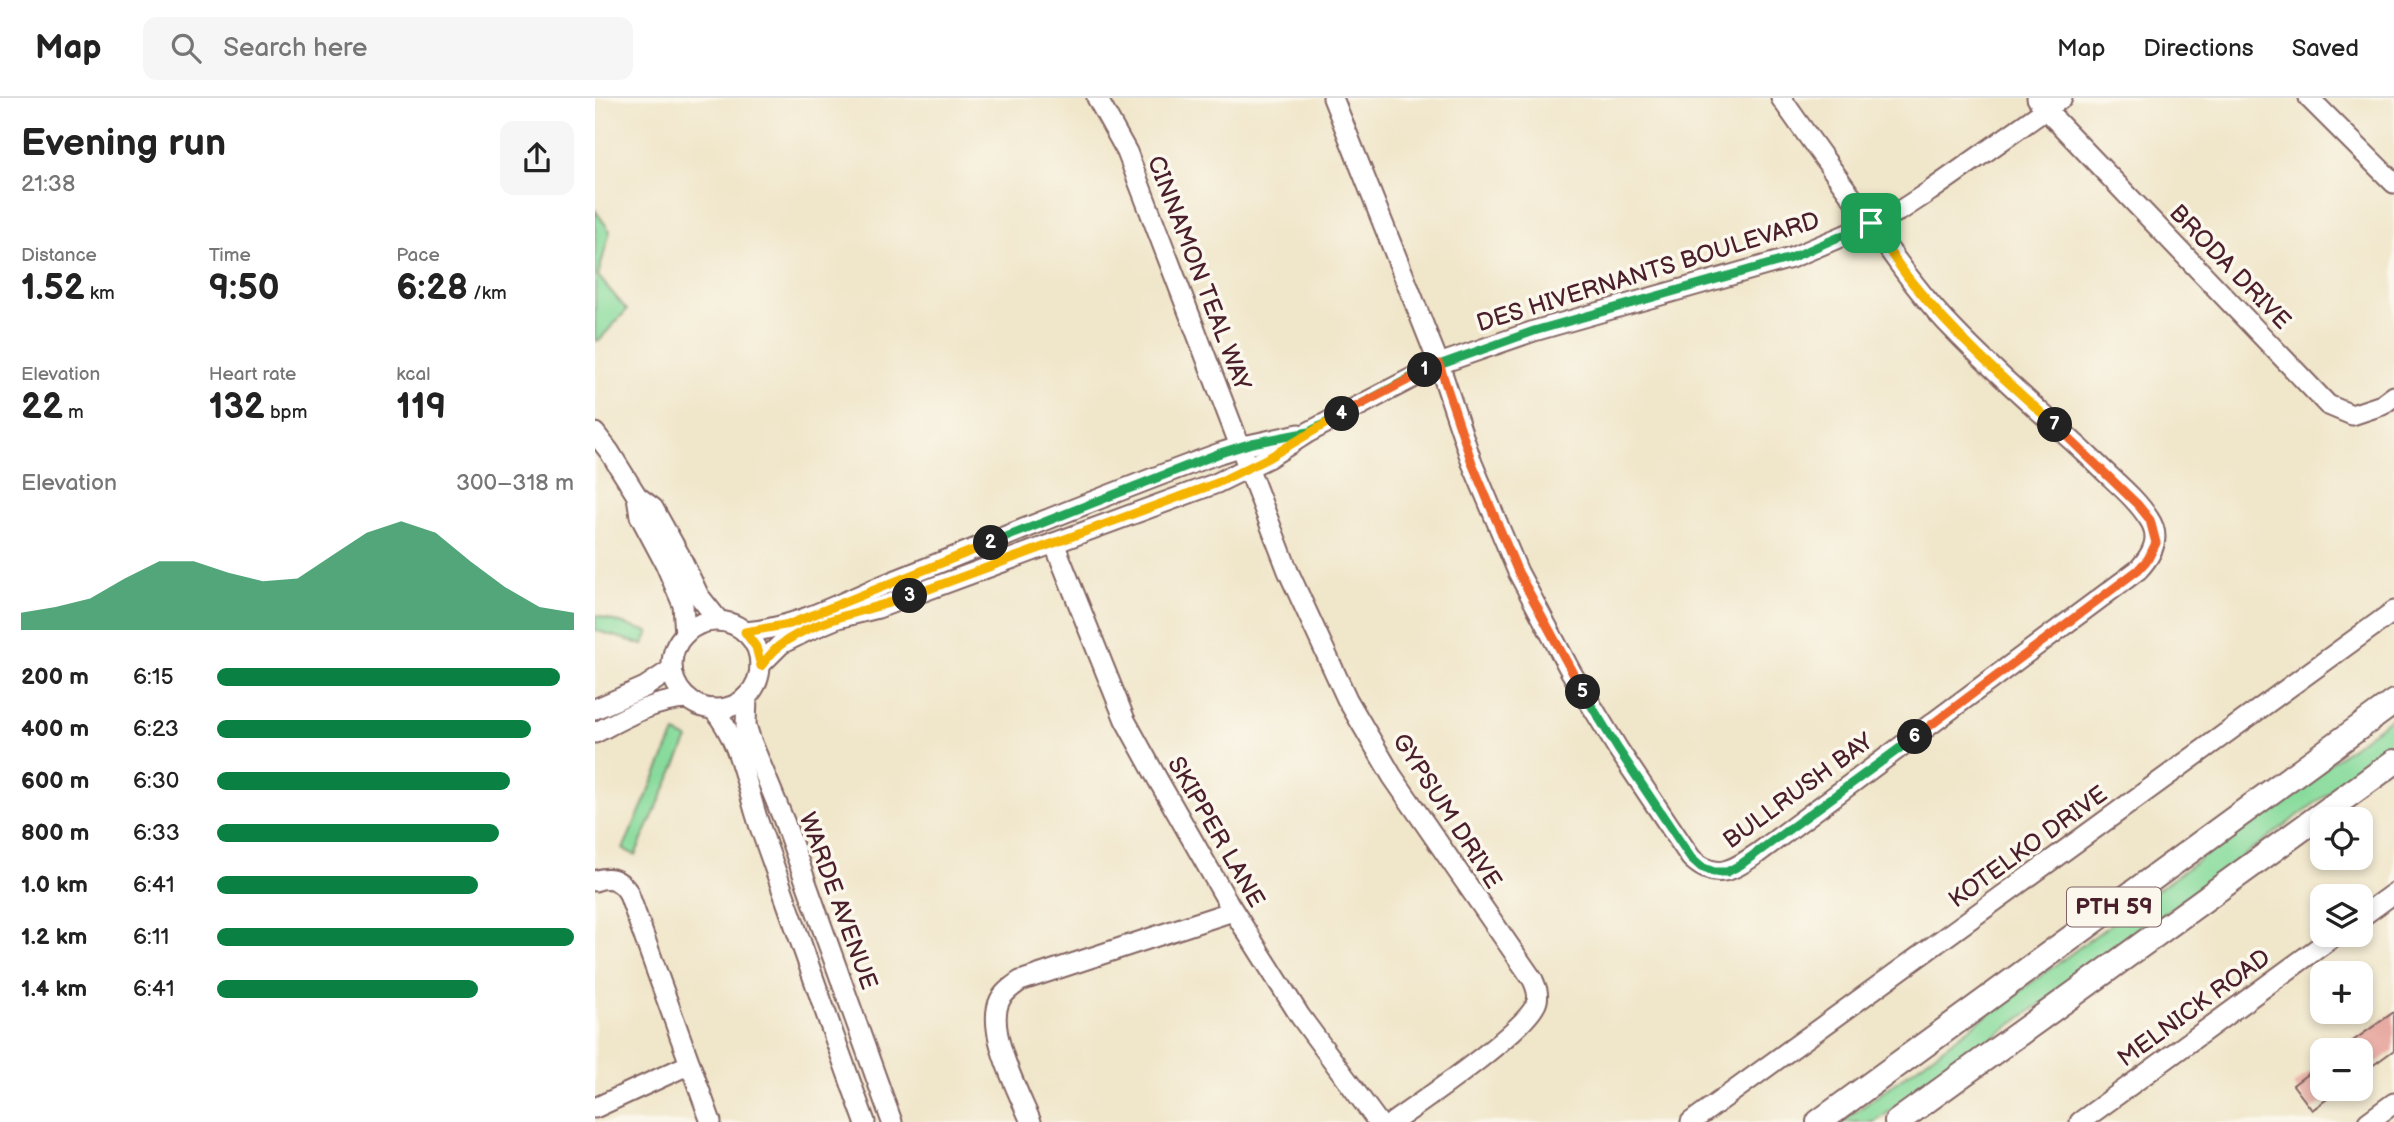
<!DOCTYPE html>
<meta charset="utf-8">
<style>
:root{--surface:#fff;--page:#f6f6f6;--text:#222;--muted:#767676;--line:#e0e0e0;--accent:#0b8043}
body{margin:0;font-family:"Balsamiq Sans",sans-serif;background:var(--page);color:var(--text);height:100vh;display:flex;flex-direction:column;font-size:26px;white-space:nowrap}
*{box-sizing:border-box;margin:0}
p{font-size:23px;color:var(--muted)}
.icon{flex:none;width:38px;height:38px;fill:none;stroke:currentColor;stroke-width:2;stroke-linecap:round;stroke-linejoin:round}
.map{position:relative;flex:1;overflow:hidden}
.details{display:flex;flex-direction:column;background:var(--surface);width:595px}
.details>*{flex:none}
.controls{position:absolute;left:1715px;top:709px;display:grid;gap:14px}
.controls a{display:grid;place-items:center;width:63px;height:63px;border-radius:14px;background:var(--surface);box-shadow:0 4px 10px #0003;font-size:35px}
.pin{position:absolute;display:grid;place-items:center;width:60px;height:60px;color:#fff;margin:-30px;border-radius:14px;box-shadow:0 4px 10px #0006}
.km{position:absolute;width:35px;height:35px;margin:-18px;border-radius:50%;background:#222;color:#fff;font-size:19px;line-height:35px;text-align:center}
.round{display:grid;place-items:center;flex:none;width:74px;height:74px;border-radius:14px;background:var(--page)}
.head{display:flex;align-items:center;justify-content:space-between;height:119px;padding:0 21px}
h1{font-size:38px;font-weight:600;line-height:52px}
.metrics{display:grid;grid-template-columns:repeat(3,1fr);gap:10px;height:119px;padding:7px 21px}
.metrics div{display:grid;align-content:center}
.metrics b{font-size:35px;font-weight:600}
.metrics small{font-size:19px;font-weight:400}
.metrics p{font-size:19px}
.chart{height:196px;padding:14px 21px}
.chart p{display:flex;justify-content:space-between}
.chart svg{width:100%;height:126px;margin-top:7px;fill:var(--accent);opacity:.7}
ul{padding:0 21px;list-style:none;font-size:23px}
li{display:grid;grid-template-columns:112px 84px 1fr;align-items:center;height:52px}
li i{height:18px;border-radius:9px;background:var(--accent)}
header{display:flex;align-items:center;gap:42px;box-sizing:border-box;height:98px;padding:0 35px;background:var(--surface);border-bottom:2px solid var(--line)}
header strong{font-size:33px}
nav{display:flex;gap:38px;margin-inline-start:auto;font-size:24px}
.search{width:490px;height:63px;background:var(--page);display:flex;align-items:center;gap:18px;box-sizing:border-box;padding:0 24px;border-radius:14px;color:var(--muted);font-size:26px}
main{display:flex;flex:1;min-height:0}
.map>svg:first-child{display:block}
</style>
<header>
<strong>Map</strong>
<div class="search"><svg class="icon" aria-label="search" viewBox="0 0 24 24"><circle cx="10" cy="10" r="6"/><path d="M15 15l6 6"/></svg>Search here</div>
<nav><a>Map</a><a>Directions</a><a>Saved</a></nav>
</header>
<main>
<section class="details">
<div class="head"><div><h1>Evening run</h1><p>21:38</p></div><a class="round"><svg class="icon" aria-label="share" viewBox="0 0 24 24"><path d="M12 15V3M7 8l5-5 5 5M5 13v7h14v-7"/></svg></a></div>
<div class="metrics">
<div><p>Distance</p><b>1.52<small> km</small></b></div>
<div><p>Time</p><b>9:50</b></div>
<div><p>Pace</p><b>6:28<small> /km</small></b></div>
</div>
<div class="metrics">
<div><p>Elevation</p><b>22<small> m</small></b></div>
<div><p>Heart rate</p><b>132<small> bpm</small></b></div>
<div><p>kcal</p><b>119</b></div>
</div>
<div class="chart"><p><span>Elevation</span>300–318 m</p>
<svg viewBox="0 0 160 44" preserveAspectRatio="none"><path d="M0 44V38L10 36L20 33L30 26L40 20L50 20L60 24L70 27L80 26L90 18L100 10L110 6L120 10L130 20L140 29L150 36L160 38V44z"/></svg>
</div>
<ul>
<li><b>200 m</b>6:15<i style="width:96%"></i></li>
<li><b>400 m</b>6:23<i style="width:88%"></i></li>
<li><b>600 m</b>6:30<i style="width:82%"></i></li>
<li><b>800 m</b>6:33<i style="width:79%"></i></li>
<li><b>1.0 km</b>6:41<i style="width:73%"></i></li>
<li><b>1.2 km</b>6:11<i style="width:100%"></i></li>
<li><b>1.4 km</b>6:41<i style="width:73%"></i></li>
</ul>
</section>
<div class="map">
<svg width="1799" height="1024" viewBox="0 0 1799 1024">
<rect width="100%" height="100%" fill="#fbf7ec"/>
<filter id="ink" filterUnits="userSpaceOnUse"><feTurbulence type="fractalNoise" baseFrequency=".0143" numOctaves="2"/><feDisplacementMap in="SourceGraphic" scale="14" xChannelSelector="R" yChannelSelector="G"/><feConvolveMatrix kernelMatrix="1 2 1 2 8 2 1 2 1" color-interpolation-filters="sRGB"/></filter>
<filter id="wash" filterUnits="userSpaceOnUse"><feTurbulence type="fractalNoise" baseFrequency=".00686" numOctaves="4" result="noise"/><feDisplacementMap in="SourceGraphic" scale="28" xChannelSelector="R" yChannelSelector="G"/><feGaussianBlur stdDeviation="1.57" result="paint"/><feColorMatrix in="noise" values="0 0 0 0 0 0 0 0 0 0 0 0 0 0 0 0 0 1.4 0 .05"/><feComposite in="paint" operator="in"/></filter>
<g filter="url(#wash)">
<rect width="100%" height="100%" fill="#f0e6ca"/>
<g fill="#88db9c" stroke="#697d64" stroke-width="2">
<polygon points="0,112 15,133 3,178 32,212 4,242 0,243"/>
<polygon points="0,517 54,534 48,547 0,532"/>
<polygon points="1799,618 1799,647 1489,875 1280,1024 1247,1024"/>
<polygon points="80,635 93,641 40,757 28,751"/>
</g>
<g id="blocks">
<g fill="#e8aba3">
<polygon points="1799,914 1799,952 1766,976 1766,952 1745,952"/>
<polygon points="1727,965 1727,990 1747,990 1717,1012 1698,987"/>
</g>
</g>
</g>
<g filter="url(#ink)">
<use href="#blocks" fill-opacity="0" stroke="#846563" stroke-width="2"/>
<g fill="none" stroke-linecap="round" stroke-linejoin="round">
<g stroke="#846563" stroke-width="23">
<g id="minor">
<path d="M502 0 532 54 693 473 752 601 797 678 938 882C941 889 944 895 942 903 936 929 825 1005 798 1024"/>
<path d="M738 0 844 266 877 365 923 474 976 574 1023 651 1096 760C1121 784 1138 772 1163 755L1543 472C1557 457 1567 440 1554 421 1541 400 1520 384 1503 367 1456 322 1405 280 1360 233 1327 200 1302 163 1275 125 1246 83 1215 42 1186 0"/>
<polyline points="1442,0 1451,12 1733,307 1757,317 1787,307 1799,298"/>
<polyline points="1714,0 1799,85"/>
<polyline points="0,335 14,353 42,398 58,410 85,458 104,498 124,523"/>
<polyline points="42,398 45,418 70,465 88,507 90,536"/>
<polyline points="459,445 530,622 563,682 634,806 705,918 783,1024"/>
<circle cx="121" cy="567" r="44"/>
<path d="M150 534C202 530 248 503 296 484 405 441 514 395 625 355L644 349 704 336"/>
<polyline points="165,567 186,546 212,533 243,520 283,510 622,385 673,360 714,334 844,266 939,233 1196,160 1276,126 1306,112 1335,93 1467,0"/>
<polyline points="152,598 151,627 155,640 189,723 297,1024"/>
<polyline points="0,611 50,589 77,571"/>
<path d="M118 611C146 643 151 689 165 729 200 827 234 926 270 1024"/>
<path d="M0 635C29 620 59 602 93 601"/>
<path d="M0 783C15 777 25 782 33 794L95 966 0 1010"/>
<polyline points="1766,819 1799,795"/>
<polyline points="95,966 116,1024"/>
<path d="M436 1024C424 995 390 932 405 902 409 894 418 888 425 883L638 813"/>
<polyline points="1096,1024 1799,513"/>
<polyline points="1485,1024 1742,836"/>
<polyline points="1773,1024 1799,1005"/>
</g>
</g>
<g stroke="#846563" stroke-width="28">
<g id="major">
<polyline points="1224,1024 1799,604"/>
<polyline points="1302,1024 1799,664"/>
</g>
</g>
<use href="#minor" stroke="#fff" stroke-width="19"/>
<use href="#major" stroke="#fff" stroke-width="24"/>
</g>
</g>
<g fill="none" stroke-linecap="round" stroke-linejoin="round" filter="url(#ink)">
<g stroke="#fff" stroke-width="14">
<polyline id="split-1" points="830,272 939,233 1196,160 1276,125"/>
</g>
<g stroke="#fff" stroke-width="14">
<polyline id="split-2" points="396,445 625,355 657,345 714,334 830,272"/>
</g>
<g stroke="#fff" stroke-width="14">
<path id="split-3" d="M315 498C274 513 218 521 184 548 177 554 171 562 166 568L161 549 150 534 195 526 396 445"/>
</g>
<g stroke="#fff" stroke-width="14">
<polyline id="split-4" points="315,498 622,385 673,360 747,316"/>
</g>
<g stroke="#fff" stroke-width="14">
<polyline id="split-5" points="747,316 844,266 877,365 923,474 988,594"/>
</g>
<g stroke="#fff" stroke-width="14">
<polyline id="split-6" points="988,594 1023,651 1096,760 1106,769 1119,774 1132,774 1145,767 1320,639"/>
</g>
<g stroke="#fff" stroke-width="14">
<polyline id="split-7" points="1320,639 1543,472 1553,461 1561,445 1555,422 1543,407 1460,327"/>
</g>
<g stroke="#fff" stroke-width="14">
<path id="split-8" d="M1276 125C1290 146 1303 168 1319 187 1361 239 1411 283 1460 327"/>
</g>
<use href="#split-1" stroke="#22a559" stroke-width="9"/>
<use href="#split-2" stroke="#22a559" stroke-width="9"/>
<use href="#split-3" stroke="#f5b400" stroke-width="9"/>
<use href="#split-4" stroke="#f5b400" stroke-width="9"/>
<use href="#split-5" stroke="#f0652b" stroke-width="9"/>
<use href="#split-6" stroke="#22a559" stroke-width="9"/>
<use href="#split-7" stroke="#f0652b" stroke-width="9"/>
<use href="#split-8" stroke="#f5b400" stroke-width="9"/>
</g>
<g text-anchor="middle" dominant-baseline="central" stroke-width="7" stroke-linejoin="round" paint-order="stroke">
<rect fill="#fbf7ec" stroke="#7f6065" stroke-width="2" x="1472" y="789.5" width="94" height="39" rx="5"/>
<g font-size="23" font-weight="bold" fill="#4a1f2b">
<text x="1519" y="809">PTH 59</text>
</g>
<g font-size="24" fill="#4a1f2b" stroke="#fbf7ec">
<text transform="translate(1635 169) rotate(46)">BRODA DRIVE</text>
<text transform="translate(1053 174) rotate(-17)">DES HIVERNANTS BOULEVARD</text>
<text transform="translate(604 175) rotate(69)">CINNAMON TEAL WAY</text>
<text transform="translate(1203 693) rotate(-36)">BULLRUSH BAY</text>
<text transform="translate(852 713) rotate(57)">GYPSUM DRIVE</text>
<text transform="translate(621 734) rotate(60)">SKIPPER LANE</text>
<text transform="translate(1433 749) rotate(-36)">KOTELKO DRIVE</text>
<text transform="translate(243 803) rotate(70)">WARDE AVENUE</text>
<text transform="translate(1599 910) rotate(-36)">MELNICK ROAD</text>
</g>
</g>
</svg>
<div class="controls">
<a><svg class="icon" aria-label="locate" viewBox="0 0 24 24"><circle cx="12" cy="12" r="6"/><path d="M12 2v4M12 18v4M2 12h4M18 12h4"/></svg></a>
<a><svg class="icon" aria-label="layers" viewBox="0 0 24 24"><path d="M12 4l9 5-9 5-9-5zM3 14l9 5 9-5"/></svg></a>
<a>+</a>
<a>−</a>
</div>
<div class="pin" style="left:1276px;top:125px;background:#1e9e55"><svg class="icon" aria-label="arrive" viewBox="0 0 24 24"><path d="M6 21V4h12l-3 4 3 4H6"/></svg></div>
<b class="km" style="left:830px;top:272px">1</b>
<b class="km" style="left:396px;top:445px">2</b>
<b class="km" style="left:315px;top:498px">3</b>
<b class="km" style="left:747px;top:316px">4</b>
<b class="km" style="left:988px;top:594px">5</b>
<b class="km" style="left:1320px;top:639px">6</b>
<b class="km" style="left:1460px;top:327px">7</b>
</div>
</main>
